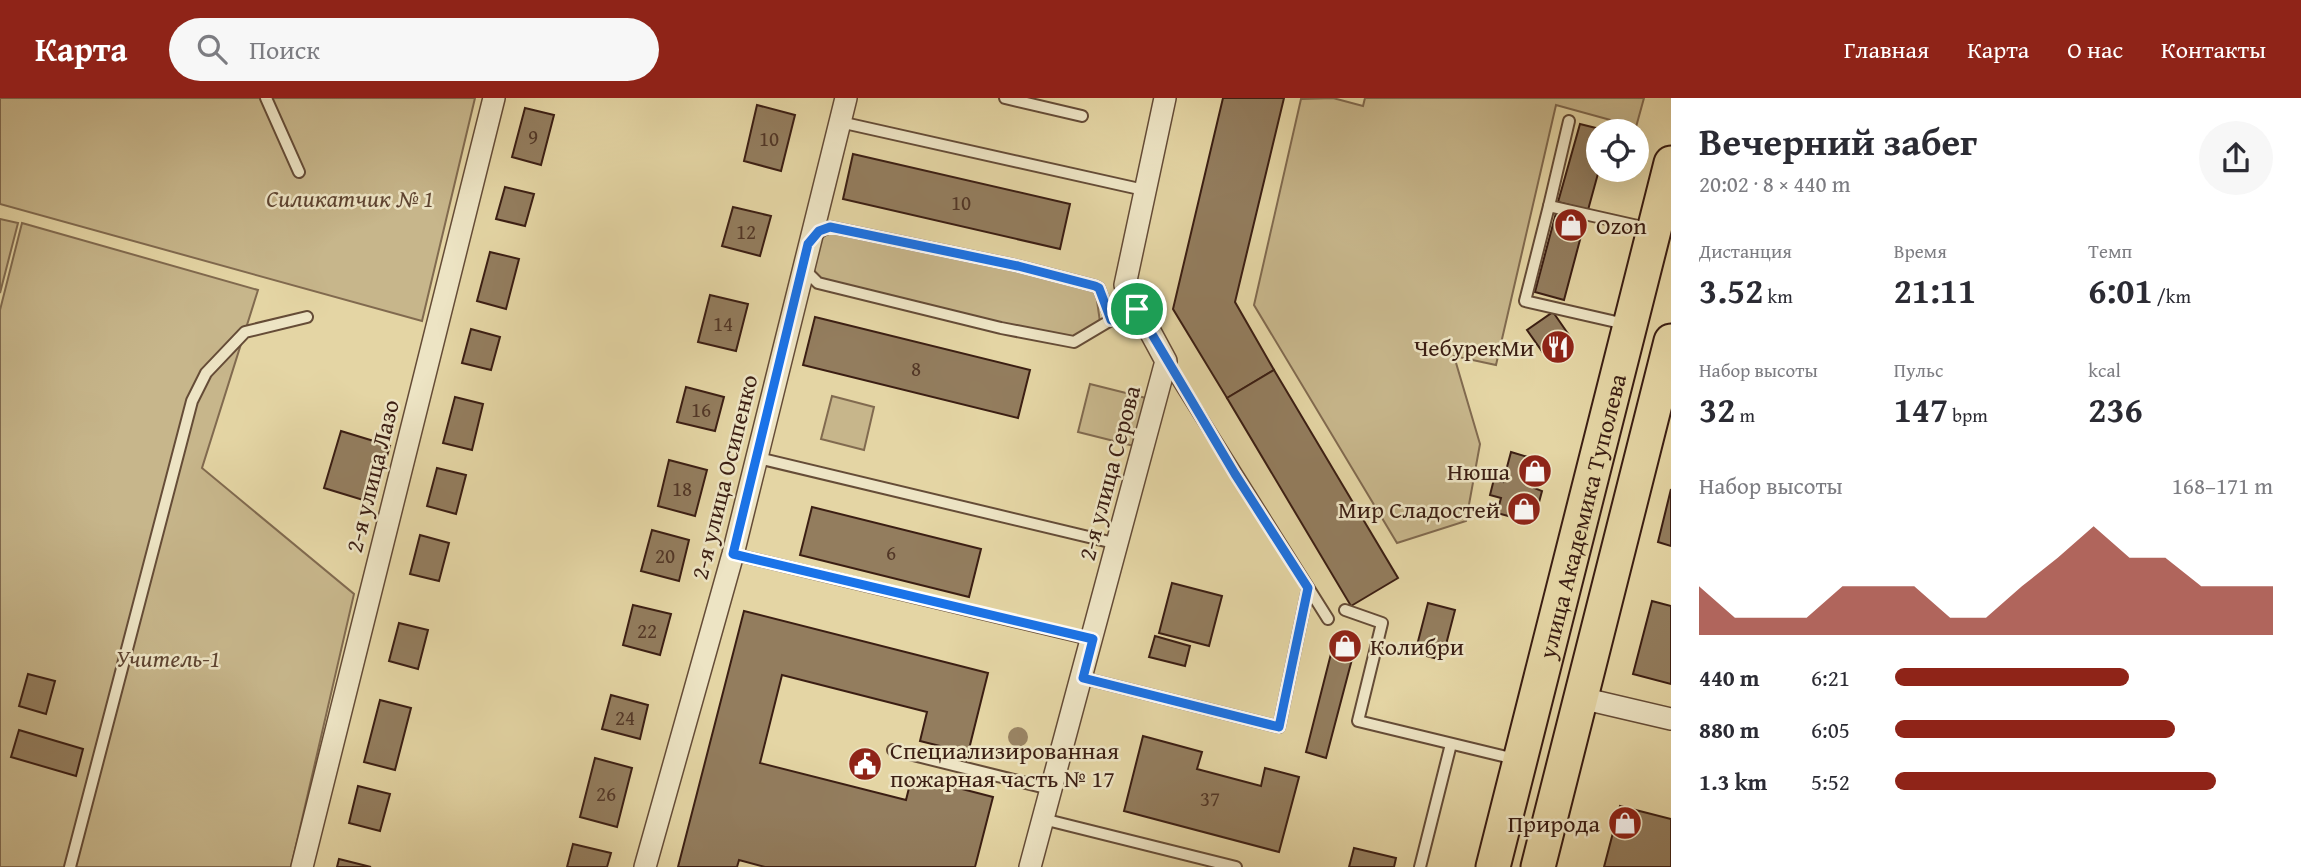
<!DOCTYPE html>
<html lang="ru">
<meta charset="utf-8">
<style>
:root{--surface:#fff;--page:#f7f7f7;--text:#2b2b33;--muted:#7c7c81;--accent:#8f2418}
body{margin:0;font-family:"Gentium Book Plus",serif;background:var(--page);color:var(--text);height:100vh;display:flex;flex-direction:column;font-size:26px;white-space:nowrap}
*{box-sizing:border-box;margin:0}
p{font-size:23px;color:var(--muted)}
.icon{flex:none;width:38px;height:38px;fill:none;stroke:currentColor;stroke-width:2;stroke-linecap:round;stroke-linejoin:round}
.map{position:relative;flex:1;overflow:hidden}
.panel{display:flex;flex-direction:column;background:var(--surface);width:630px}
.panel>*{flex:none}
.fabs{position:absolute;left:1586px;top:21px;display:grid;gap:14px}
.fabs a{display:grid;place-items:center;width:63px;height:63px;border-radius:50%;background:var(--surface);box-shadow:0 7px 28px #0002;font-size:35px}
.pin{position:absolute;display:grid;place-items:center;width:60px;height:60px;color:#fff;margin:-30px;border:4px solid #fff;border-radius:50%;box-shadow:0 2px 7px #0007}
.round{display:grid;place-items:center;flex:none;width:74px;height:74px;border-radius:37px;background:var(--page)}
.headline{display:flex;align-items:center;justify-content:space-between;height:119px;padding:0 28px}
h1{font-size:38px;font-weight:700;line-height:52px}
.metrics{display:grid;grid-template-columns:repeat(3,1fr);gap:10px;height:119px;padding:7px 28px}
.metrics div{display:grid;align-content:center}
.metrics b{font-size:35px;font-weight:700}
.metrics small{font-size:19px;font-weight:400}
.metrics p{font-size:19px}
.chart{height:196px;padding:14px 28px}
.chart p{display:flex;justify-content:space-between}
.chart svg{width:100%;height:126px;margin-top:7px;fill:var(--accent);opacity:.7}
ul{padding:0 28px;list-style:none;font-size:23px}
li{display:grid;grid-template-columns:112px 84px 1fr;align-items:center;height:52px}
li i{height:18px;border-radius:9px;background:var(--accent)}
header{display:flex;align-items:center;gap:42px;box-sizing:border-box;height:98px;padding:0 35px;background:var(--accent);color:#fff}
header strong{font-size:33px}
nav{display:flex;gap:38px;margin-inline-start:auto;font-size:24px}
.search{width:490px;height:63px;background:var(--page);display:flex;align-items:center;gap:18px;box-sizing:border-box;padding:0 24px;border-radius:38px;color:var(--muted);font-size:26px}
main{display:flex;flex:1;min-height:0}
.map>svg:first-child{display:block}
</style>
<header>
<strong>Карта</strong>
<div class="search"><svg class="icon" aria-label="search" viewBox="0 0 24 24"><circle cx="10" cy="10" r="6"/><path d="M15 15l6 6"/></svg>Поиск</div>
<nav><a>Главная</a><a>Карта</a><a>О нас</a><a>Контакты</a></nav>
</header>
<main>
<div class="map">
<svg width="1671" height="769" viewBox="0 0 1671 769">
<rect width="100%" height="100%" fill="#e4d5a4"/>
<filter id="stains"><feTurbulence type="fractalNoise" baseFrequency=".00286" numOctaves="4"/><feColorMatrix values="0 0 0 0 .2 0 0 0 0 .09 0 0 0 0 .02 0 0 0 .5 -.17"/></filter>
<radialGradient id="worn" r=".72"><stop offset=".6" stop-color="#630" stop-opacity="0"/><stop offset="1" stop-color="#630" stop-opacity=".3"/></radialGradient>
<g fill="#c7b68b" stroke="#816a4f" stroke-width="2">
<polygon points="0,0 475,0 422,223 0,106"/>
<polygon points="1333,0 1363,8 1365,0 1644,0 1636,29 1556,7 1496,267 1454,258 1480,346 1466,423 1397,445 1254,207 1301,1"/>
<polygon points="0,121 18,125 0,195"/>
<polygon points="22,125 258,192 202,370 354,496 291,769 0,769 0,212"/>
<polygon points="824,133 1095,188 1100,224 1074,244 836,190 811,175"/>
<polygon points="1090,286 1146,300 1134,348 1078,334"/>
<polygon points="832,298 874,309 864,352 821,341"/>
</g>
<g fill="#937d5e" stroke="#3b1e13" stroke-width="2">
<polygon points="1223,0 1284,0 1235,204 1274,272 1227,300 1173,211"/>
<polygon points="757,7 795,17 781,73 744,63"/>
<polygon points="525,10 554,17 541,67 512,59"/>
<polygon points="1580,26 1608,33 1598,33 1599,72 1588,112 1558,104"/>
<polygon points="853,56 1070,106 1060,151 843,101"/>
<polygon points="505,89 534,96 525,128 496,121"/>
<polygon points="733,109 771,118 760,158 722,148"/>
<polygon points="1556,115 1585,123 1564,202 1535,194"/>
<polygon points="490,154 519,161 506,211 477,203"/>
<polygon points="710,197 748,206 736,253 698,244"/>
<polygon points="1553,214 1571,240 1546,259 1527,232"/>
<polygon points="815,219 1030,272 1018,320 803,267"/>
<polygon points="471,231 500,239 491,272 462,265"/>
<polygon points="1274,272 1398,480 1351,508 1227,300"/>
<polygon points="686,289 724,299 715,333 677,324"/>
<polygon points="455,299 483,306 472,352 443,345"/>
<polygon points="341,333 390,348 373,405 324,390"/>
<polygon points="1511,354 1541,363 1534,390 1542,393 1538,408 1531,406 1527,423 1497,415 1501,400 1490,397 1494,381 1503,384"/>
<polygon points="669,362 707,372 695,418 658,408"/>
<polygon points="437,370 466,377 456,416 427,408"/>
<polygon points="1671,391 1671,448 1658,444"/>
<polygon points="812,409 981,451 969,499 800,457"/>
<polygon points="652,432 689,442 679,483 641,473"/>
<polygon points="420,437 449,445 439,483 410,476"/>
<polygon points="1172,485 1222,498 1209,548 1159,535"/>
<polygon points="1652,503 1671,508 1671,586 1633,576"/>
<polygon points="1428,505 1455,512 1442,562 1415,555"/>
<polygon points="633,507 671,516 660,557 623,547"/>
<polygon points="744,513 988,575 968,655 920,643 927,614 782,577 760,665 906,702 912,678 993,699 975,769 765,769 739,762 737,769 678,769"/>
<polygon points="399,525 428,532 418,571 389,563"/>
<polygon points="1155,538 1190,548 1185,568 1149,559"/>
<polygon points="1335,540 1356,546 1326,660 1306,654"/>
<polygon points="28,576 55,583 46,616 19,608"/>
<polygon points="611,597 648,607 640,641 602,631"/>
<polygon points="380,602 411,610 395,672 364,664"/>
<polygon points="19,632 83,651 76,678 11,659"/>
<polygon points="1143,638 1202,654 1197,671 1261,688 1265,670 1299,679 1279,754 1124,713"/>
<polygon points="595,660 632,670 617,729 580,719"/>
<polygon points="358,688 390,696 380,733 349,725"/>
<polygon points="1620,708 1671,721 1671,769 1604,769"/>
<polygon points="573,746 611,755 607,769 567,769"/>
<polygon points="1354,750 1396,760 1394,769 1349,769"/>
<polygon points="339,761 371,769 337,769"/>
</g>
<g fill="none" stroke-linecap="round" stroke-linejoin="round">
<g stroke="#654c37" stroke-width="14">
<g id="lane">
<polyline points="266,0 299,74"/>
<polyline points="1005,0 1082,18"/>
<polyline points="840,24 1144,92"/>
<polyline points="1549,108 1569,23"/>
<path d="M830 129 1018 168 1095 188 1099 190 1111 222 1074 244 1001 230 818 185 808 175C805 153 808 136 830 129Z"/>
<polyline points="1111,222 1137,211"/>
<polyline points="1625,226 1525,203 1549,108 1651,131"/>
<polyline points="1167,265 1328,521"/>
<polyline points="758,360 1118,446"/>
<polyline points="733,456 1093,542"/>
<polyline points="1345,512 1382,525 1358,623 1515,661"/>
<polyline points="1083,580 1279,629 1308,490"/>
<polyline points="893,652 1050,691"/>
<polyline points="1043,721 1236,769"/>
<polyline points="70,769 192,303 206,275 245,234 307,219"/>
<polyline points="1420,769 1451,646"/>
</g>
</g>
<g stroke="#654c37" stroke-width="24">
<g id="street">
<polyline points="1581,600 1671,621"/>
<polyline points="302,769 494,0"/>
<polyline points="645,769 733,456 846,0"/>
<polyline points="1030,769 1166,263 1125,187 1165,0"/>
</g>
</g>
<g stroke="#3b1e13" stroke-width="37">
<g id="primary">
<path id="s1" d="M1493 769 1671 65"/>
<polyline points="1538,769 1671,243"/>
</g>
</g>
<use href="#lane" stroke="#ede4c4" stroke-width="10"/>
<use href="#street" stroke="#ede4c4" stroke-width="21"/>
<use href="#primary" stroke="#e4d5a4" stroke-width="33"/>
</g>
<circle fill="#9a8565" cx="1018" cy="639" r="10"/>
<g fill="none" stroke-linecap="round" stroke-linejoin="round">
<g stroke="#fff" stroke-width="14">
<polygon id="route" points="830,129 1018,168 1095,188 1099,190 1111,222 1137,211 1235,376 1308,490 1279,629 1083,580 1093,541 733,456 808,146 819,133"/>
</g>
<use href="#route" stroke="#1a73e8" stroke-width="9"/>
</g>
<defs>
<g id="shop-disc" transform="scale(1.75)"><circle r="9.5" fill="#8f2418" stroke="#ede4c4"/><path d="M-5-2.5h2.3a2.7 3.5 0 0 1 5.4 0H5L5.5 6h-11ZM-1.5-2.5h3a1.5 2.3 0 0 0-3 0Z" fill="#fff"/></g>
<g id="restaurant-disc" transform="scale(1.75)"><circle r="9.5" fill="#8f2418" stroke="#ede4c4"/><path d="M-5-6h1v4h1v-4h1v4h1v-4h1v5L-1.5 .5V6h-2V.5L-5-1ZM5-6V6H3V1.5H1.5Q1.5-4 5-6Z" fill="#fff"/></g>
<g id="civic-disc" transform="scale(1.75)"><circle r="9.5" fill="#8f2418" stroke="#ede4c4"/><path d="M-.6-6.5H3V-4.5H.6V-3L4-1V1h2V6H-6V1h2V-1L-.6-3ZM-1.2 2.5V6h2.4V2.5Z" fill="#fff"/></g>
</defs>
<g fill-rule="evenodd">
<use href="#shop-disc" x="1571" y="127"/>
<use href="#restaurant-disc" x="1558" y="249"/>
<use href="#shop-disc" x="1535" y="373"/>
<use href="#shop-disc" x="1524" y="411"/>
<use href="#shop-disc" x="1345" y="548"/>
<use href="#civic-disc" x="865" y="666"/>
<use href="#shop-disc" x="1625" y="725"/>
</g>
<g text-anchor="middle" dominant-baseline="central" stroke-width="5" stroke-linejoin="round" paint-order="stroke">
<g font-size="21" fill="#513626">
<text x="533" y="38">9</text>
<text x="769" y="40">10</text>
<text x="961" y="104">10</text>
<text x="746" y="133">12</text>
<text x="723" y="225">14</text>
<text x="916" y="270">8</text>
<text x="701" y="311">16</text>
<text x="682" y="390">18</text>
<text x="891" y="454">6</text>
<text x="665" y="457">20</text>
<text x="647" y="532">22</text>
<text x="625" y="619">24</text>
<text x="606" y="695">26</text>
<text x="1210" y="700">37</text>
</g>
<g font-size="24" font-style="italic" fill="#5e4431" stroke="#ede4c4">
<text x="350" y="100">Силикатчик № 1</text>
<text x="168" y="560">Учитель-1</text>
</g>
<g font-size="24" fill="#3b1e13" stroke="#ede4c4" text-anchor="end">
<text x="1596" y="127" text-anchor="start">Ozon</text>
<text x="1534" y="249">ЧебурекМи</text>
<text x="1510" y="373">Нюша</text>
<text x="1500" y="411">Мир Сладостей</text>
<text x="1370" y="548" text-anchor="start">Колибри</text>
<text x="890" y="652" text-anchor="start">Специализированная<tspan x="890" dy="28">пожарная часть № 17</tspan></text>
<text x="1600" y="725">Природа</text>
</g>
<g font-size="24" fill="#3b1e13" stroke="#ede4c4">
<text transform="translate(1109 375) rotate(-75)">2-я улица Серова</text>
<text transform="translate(372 378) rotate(-76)">2-я улица Лазо</text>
<text transform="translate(724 379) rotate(-76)">2-я улица Осипенко</text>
<text stroke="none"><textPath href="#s1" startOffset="362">улица Академика Туполева</textPath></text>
</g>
</g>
<rect width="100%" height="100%" filter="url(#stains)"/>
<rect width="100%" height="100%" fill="url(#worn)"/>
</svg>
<div class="fabs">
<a><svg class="icon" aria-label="locate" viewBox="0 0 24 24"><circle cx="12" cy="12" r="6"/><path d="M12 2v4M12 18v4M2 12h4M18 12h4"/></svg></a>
</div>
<div class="pin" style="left:1137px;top:211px;background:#1e9e55"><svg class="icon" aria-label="arrive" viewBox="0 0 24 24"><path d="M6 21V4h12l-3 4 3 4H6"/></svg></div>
</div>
<section class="panel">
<div class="headline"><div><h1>Вечерний забег</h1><p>20:02 · 8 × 440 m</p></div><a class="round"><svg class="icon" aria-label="share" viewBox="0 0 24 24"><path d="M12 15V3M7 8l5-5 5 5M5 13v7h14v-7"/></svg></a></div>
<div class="metrics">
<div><p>Дистанция</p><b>3.52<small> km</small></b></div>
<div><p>Время</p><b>21:11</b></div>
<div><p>Темп</p><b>6:01<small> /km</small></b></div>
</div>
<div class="metrics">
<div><p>Набор высоты</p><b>32<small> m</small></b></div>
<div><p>Пульс</p><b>147<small> bpm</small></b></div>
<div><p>kcal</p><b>236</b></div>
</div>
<div class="chart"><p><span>Набор высоты</span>168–171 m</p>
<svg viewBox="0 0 160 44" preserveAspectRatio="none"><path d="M0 44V27L10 38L20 38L30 38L40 27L50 27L60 27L70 38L80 38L90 27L100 17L110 6L120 17L130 17L140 27L150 27L160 27V44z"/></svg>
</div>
<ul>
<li><b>440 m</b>6:21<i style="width:62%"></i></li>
<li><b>880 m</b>6:05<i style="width:74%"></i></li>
<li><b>1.3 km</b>5:52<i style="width:85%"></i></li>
</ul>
</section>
</main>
